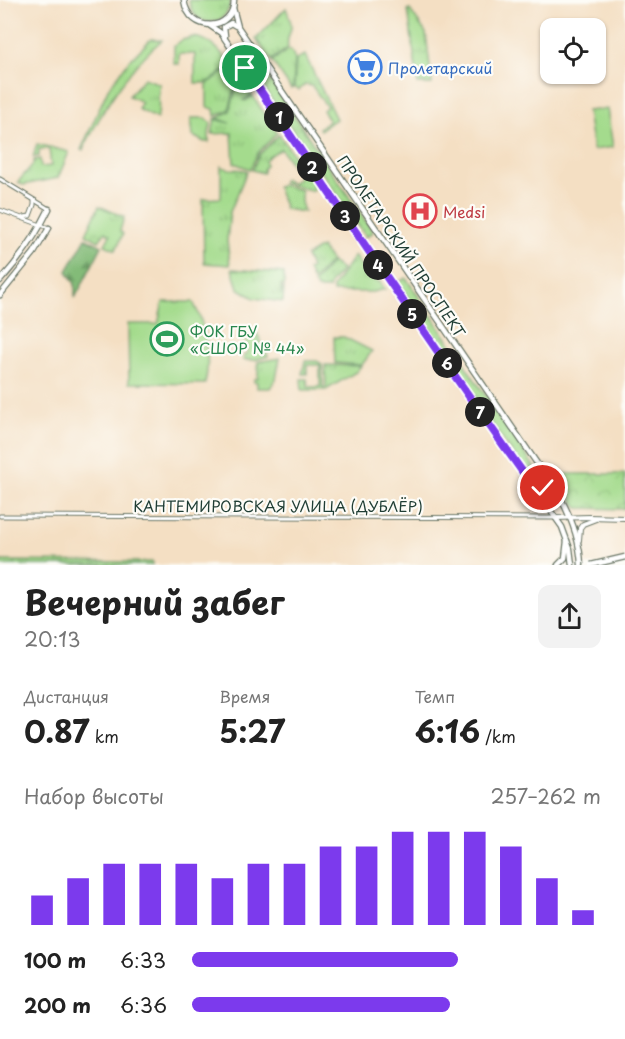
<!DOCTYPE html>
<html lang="ru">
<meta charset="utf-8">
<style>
:root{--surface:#fff;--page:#f2f2f2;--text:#222;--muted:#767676;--accent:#7c3aed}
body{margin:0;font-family:"Playpen Sans",sans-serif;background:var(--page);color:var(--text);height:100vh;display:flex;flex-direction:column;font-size:22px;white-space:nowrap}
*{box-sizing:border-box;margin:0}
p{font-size:20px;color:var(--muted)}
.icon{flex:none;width:33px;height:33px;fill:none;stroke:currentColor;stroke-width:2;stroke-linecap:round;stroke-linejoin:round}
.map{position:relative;height:565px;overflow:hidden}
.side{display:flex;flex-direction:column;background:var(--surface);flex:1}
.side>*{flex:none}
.fabs{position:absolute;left:540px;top:18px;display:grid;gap:12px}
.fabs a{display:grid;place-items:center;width:66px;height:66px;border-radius:12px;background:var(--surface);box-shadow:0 2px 4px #0004;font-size:30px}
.pin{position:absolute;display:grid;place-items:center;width:51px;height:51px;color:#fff;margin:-26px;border:3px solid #fff;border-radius:50%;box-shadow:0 2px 6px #0007}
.km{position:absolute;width:30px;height:30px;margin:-15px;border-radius:50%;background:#222;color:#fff;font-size:16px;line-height:30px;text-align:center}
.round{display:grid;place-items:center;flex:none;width:63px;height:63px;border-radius:12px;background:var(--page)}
.head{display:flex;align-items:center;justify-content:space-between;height:102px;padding:0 24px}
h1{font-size:33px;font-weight:700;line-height:45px}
.stats{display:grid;grid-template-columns:repeat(3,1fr);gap:9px;height:102px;padding:6px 24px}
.stats div{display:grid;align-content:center}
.stats b{font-size:30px;font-weight:700}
.stats small{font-size:16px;font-weight:400}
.stats p{font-size:16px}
.chart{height:168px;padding:12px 24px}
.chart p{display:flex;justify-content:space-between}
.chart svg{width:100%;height:108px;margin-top:6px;stroke:var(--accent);stroke-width:6}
ul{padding:0 24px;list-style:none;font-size:20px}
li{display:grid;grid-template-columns:96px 72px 1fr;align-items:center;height:45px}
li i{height:15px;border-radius:8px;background:var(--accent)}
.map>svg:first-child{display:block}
</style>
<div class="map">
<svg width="625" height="565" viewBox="0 0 625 565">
<defs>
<pattern id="grass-tufts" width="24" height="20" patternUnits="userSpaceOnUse" patternTransform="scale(1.5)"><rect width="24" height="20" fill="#a4db8d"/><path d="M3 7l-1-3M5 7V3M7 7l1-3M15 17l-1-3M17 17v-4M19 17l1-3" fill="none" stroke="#8dbd7a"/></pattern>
<pattern id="forest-firs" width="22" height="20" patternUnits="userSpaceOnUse" patternTransform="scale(1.5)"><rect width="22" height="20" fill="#83bb78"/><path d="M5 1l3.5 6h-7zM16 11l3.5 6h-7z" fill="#6b9963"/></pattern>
<pattern id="park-crowns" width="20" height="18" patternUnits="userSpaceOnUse" patternTransform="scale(1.5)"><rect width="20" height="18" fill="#a4db8d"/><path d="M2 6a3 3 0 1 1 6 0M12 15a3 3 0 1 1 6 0" fill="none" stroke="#8dbd7a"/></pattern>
</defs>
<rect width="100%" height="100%" fill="#fdfcf7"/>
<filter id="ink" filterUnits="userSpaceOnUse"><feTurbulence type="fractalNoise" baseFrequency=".0167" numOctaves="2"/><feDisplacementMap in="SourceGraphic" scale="12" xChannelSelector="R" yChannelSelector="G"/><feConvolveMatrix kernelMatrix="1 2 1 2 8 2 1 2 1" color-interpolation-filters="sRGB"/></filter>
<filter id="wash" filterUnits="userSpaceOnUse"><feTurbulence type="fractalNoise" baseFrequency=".008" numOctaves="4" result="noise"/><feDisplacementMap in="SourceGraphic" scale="24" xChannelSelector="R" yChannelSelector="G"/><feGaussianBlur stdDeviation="1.35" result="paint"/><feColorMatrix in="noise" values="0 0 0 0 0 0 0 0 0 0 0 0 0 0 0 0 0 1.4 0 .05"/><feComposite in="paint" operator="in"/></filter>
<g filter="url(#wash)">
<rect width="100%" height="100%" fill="#f4dfc3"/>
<g fill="url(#grass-tufts)" stroke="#628c60" stroke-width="1.5">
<path d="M189 0H231C228 29 192 29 189 0Z"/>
<path d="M286 8C288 14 292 22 291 28 289 38 286 37 288 48L271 60 256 39Z"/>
<polygon points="408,10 410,10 426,33 432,84 418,84"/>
<path d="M193 37C211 39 222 51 230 66L213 79 205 83H195V54H179V64H174V46L182 40Z"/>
<path d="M151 39 162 40C127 69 102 110 83 150H81L108 89 129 61Z"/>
<polygon points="249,49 373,232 366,237 241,55"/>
<polygon points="288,50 291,50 295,59 293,87 291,89 272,61"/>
<polygon points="305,55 336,119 320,130 319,128 329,121 323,110 327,107 313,87 306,84 299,90 294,88 296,59"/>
<polygon points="232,67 238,75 229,110 215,116 214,109 207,107 207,84"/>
<polygon points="240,76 252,95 243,100 245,101 253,96 277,133 258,153 250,169 234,163 232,133 212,134 215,119 230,123 217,118 230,111"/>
<path d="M144 78 160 84C156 96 161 108 157 119L138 109 142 102 129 96Z"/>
<polygon points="191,118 206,118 211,123 209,133 209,142 204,142 193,136"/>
<polygon points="279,135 313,181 313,191 282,182 285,179 291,183 300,177 281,149 269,156 265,161 266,165 263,169 263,173 252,170 259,155"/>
<polygon points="37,144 69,152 58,178 23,185 18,182 34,163 34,160 40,159 41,167 51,166 49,149 39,149 39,156 33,157"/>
<path d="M221 166C230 172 238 167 247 171L230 212 227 241 230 265 204 263 203 199 221 198Z"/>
<polygon points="282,185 301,190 301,202 304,212 285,209 277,187"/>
<polygon points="99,206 124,217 120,231 123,234 116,250 105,245 110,235 105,232 99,241 86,234"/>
<polygon points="321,247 331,261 313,281 308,270 311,268 306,256"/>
<polygon points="354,256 370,279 380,282 385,289 373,292 333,292 333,287"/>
<polygon points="332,262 342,270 330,284 329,289 317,289 314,283"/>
<polygon points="232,269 284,273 284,287 281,285 281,295 282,289 284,289 283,302 254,298 238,288"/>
<polygon points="406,278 543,480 543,485 537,487 499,435 397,283"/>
<polygon points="257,333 268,356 255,360 243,360 244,355 247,354 246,340 239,339 239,336"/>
<polygon points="334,337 344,337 372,351 362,365 335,363"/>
<polygon points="280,358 276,379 270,388 257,388 257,382 254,382 254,379 258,378 258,362"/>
<polygon points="305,361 317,361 322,364 323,388 326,387 325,365 361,366 356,372 326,390 302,390 301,379 307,379 308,387 320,387 320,365 307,365 307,374 302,374"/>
<polygon points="0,561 152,562 152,565 0,565"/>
</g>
<polygon fill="url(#forest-firs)" stroke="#517c56" stroke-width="1.5" points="86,238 102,246 75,298 75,284 67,271"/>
<polygon fill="url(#park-crowns)" stroke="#628c60" stroke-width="1.5" points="566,474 625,474 625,509 578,508 558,479"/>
<g fill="#a4db8d" stroke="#628c60" stroke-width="1.5">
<polygon points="607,109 613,147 593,150 587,111"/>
<path d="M163 302H193C206 326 211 356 205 384L129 383 128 324H158Z"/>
</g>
</g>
<g filter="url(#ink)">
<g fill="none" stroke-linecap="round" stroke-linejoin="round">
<g stroke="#6a7666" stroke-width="5">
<g id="minor">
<polyline points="0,179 49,209"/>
<polyline points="0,210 49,228"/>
<polyline points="24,217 30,216 34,205 34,201"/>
<polyline points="536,488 543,488 547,478"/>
<polyline points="0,516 555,518"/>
</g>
</g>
<g stroke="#6a7666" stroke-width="6">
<g id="tertiary">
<polyline points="556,518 589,517 625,518"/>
<polyline points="579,540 580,528 583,524 596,519"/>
</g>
</g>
<g stroke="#6a7666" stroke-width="7">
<g id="secondary">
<path d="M0 281C20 259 36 236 49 209"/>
<polyline points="0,295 34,253 49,228"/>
<polyline points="558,565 565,558 567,541"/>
</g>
</g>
<g stroke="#6a7666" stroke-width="7">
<g id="primary">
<path d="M184 0C189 35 234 31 234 0"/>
<path d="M233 8 238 27 560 497C572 519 580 540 581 565"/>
<polyline points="209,25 221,33 225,39 392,286 562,527 570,549 572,565"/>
<polyline points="225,36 224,27 231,23 236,26"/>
</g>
</g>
<use href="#minor" stroke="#fff" stroke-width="3"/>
<use href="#tertiary" stroke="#fff" stroke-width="4"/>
<use href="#secondary" stroke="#fff" stroke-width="4.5"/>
<use href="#primary" stroke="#fff" stroke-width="4.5"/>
<g stroke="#6a7666" stroke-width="7" stroke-linecap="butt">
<polyline id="primary-bridge" points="591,565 625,557"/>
</g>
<use href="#primary-bridge" stroke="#fff" stroke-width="4.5"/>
</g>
</g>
<g fill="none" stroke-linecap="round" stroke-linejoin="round" filter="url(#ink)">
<g stroke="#fff" stroke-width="12">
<path id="route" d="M245 68C340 209 435 350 534 488H543"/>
</g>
<use href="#route" stroke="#7c3aed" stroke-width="8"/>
</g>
<defs>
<g id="supermarket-ring" transform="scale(1.725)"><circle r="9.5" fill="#fdfcf7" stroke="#3f7fe0" stroke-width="1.5"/><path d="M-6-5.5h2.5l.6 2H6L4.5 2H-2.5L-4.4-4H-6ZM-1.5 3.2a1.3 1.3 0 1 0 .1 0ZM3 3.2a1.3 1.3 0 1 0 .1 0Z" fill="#3f7fe0"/></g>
<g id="hospital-ring" transform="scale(1.725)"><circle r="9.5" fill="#fdfcf7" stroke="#e0444e" stroke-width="1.5"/><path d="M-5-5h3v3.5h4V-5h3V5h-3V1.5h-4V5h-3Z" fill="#e0444e"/></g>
<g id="stadium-ring" transform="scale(1.725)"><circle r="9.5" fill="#fdfcf7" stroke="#2e9e5b" stroke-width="1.5"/><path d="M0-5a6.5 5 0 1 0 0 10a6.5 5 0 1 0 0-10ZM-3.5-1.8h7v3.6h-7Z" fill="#2e9e5b"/></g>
</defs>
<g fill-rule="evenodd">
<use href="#supermarket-ring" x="365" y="67"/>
<use href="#hospital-ring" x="420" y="211"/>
<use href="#stadium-ring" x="167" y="339"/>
</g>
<g text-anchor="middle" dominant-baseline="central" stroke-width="4.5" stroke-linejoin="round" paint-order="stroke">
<g font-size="15" fill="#366cbe" stroke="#fdfcf7" text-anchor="start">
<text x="388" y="67">Пролетарский</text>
</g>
<g font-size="15" fill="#be3a42" stroke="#fdfcf7" text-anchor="start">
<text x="443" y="211">Medsi</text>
</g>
<g font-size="15" fill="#1f3d34" stroke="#fdfcf7">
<text transform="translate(402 246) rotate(56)">ПРОЛЕТАРСКИЙ ПРОСПЕКТ</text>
<text x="278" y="505">КАНТЕМИРОВСКАЯ УЛИЦА (ДУБЛЁР)</text>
</g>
<g font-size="15" fill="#27864d" stroke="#fdfcf7" text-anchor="start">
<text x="190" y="330">ФОК ГБУ<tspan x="190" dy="17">«СШОР № 44»</tspan></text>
</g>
</g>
</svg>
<div class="fabs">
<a><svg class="icon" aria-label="locate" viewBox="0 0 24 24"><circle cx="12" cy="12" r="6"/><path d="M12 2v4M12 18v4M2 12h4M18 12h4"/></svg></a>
</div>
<div class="pin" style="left:245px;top:68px;background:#1e9e55"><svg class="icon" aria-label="arrive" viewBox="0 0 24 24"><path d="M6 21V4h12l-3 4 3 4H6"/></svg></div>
<div class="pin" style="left:543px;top:488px;background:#d93025"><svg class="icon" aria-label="check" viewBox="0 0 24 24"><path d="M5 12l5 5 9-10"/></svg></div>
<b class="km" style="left:279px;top:117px">1</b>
<b class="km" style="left:312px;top:167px">2</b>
<b class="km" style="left:345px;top:216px">3</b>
<b class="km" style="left:378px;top:265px">4</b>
<b class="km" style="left:412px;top:314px">5</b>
<b class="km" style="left:447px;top:363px">6</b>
<b class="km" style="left:480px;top:412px">7</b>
</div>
<section class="side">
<div class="head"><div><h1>Вечерний забег</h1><p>20:13</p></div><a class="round"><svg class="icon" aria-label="share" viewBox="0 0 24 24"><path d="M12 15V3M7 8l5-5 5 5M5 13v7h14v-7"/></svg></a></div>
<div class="stats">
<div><p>Дистанция</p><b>0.87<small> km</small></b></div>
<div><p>Время</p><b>5:27</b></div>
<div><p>Темп</p><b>6:16<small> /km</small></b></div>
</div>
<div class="chart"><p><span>Набор высоты</span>257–262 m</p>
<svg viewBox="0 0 160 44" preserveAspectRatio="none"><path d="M5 44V32M15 44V25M25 44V19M35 44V19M45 44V19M55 44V25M65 44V19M75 44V19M85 44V12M95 44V12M105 44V6M115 44V6M125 44V6M135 44V12M145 44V25M155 44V38"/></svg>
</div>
<ul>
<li><b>100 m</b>6:33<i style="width:65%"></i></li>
<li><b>200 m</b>6:36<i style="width:63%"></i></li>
</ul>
</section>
